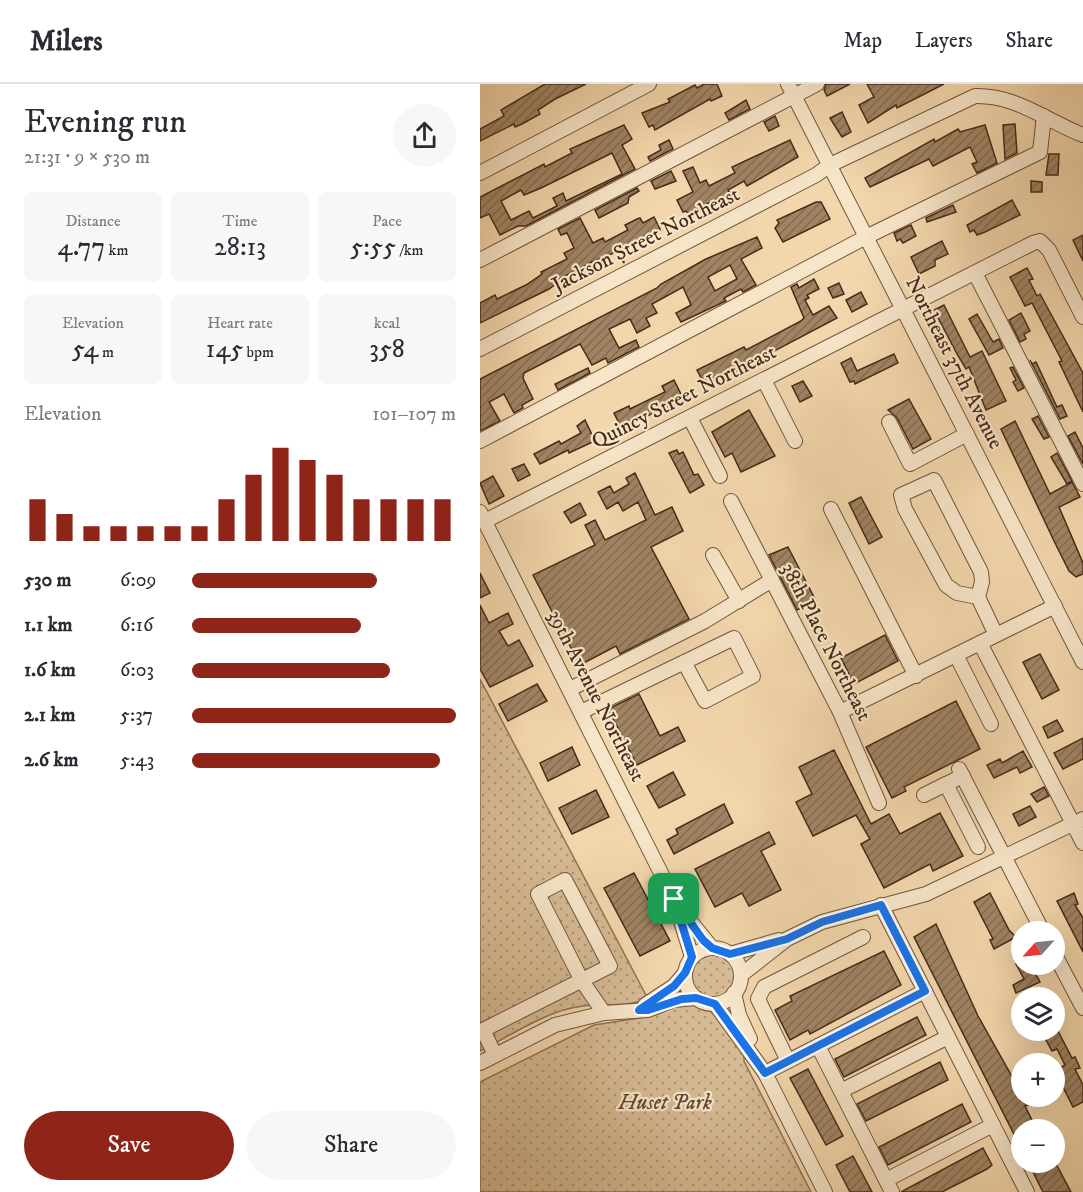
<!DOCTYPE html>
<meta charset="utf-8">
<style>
:root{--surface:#fff;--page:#f7f7f7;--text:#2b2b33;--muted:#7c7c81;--line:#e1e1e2;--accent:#8f2418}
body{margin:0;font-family:"IM FELL DW Pica",serif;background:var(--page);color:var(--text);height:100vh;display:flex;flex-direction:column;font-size:22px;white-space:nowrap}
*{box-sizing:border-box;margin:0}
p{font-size:20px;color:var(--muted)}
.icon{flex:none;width:33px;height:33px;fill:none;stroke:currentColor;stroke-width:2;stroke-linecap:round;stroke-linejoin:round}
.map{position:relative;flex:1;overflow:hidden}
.panel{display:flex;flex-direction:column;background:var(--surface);width:480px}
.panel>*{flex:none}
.needle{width:39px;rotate:243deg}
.tools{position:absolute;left:531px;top:837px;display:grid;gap:12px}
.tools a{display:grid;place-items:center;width:54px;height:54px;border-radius:50%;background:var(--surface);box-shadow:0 6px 24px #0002;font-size:30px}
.pin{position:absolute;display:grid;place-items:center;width:51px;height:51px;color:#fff;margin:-26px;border-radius:12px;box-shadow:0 3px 9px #0006}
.round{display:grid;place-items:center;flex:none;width:63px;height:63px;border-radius:32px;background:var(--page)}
.head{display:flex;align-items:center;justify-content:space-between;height:102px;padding:0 24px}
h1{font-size:33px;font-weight:600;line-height:45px}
.metrics{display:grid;grid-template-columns:repeat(3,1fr);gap:9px;height:102px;padding:6px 24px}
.metrics div{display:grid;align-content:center;border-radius:9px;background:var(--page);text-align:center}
.metrics b{font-size:26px;font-weight:600}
.metrics small{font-size:16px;font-weight:400}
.metrics p{font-size:16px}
.chart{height:168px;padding:12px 24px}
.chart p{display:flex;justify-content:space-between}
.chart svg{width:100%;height:108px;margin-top:6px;stroke:var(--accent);stroke-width:6}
.primary-button{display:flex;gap:12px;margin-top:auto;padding:12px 24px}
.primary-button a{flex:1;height:69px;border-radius:36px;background:var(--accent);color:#fff;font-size:24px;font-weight:600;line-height:69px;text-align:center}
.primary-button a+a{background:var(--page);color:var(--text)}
ul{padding:0 24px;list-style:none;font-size:20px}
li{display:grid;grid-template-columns:96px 72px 1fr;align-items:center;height:45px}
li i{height:15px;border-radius:8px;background:var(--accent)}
header{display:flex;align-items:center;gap:36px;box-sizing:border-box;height:84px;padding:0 30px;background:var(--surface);border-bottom:2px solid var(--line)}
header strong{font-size:28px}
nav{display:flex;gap:33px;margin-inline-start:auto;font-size:21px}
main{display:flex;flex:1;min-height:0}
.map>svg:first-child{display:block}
</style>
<header>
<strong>Milers</strong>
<nav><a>Map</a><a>Layers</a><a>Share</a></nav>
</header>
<main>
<section class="panel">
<div class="head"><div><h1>Evening run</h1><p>21:31 · 9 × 530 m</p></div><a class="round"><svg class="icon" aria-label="share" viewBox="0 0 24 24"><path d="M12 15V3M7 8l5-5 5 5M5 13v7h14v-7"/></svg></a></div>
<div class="metrics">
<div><p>Distance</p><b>4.77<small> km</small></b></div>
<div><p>Time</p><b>28:13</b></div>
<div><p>Pace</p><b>5:55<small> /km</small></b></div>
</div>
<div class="metrics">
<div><p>Elevation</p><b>54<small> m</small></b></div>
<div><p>Heart rate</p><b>145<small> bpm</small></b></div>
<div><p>kcal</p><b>358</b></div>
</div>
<div class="chart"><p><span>Elevation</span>101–107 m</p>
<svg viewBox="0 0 160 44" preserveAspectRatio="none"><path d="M5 44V27M15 44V33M25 44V38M35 44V38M45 44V38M55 44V38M65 44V38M75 44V27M85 44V17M95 44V6M105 44V11M115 44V17M125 44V27M135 44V27M145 44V27M155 44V27"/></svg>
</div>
<ul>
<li><b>530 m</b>6:09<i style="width:70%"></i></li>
<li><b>1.1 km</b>6:16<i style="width:64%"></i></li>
<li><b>1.6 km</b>6:03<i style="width:75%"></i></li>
<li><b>2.1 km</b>5:37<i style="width:100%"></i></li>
<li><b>2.6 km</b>5:43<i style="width:94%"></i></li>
</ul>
<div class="primary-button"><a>Save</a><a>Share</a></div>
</section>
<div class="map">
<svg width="603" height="1108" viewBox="0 0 603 1108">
<defs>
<pattern id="park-dots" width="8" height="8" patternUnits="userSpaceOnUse" patternTransform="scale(1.5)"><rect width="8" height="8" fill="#d6ba93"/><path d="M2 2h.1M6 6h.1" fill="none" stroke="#af9777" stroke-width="1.8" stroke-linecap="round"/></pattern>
<pattern id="building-hatch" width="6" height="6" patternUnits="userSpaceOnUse" patternTransform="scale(1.5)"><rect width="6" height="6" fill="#a08464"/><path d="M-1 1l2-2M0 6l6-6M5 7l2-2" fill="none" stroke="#846c51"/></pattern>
</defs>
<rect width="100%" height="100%" fill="#f3d7ac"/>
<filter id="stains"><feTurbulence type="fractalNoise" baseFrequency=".00333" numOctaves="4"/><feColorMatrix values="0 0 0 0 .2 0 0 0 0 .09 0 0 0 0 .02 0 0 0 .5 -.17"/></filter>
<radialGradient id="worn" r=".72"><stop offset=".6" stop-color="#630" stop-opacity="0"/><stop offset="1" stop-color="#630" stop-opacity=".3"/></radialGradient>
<g fill="url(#park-dots)" stroke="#8e7255" stroke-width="1.5">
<path d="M0 595 168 915C143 924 128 919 103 922 67 926 32 951 0 967Z"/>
<circle cx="233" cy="891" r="23"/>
<path d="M216 918C234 927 266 955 264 977L331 1108H0V998L114 941 166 933 197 919Z"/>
</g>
<g fill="url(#building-hatch)" stroke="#462a17" stroke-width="1.5" fill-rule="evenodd">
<polygon points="65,0 106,0 75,15 58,26 60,30 42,40 35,43 34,40 0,57 0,45 24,32 21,26"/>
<polygon points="224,0 237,0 242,12 231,17 230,15 175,46 173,41 169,43 162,29 190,18 188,15 215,1 217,4"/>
<polygon points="346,0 370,0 347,12 344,6"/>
<polygon points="387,0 464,0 417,24 416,21 388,39 379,21 394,13"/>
<polygon points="266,16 270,25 249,36 245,29"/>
<polygon points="362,28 371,48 362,53 350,34"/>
<polygon points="295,32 299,42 289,47 284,38"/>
<polygon points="535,40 537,69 525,75 523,41"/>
<path d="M144 41 152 55 142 61 155 85 46 142H38L20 151 9 130 0 134V113L64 80 65 83 92 69 90 65ZM132 69 142 90 86 117 83 109 73 114 77 122 53 134 49 127 31 136 21 117 41 106 44 111 61 104Z"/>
<polygon points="505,41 517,79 497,89 492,80 497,78 490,63 453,82 449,75 390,103 385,94 454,55 455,58 478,45 480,48"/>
<polygon points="189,56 193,65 170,77 168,73 181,66 179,61"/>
<polygon points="310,56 318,73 267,102 264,97 248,106 251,111 244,115 237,115 208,129 206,127 203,128 197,116 213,108 203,87 213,83 220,99 226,96 229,102 255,89 252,83"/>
<polygon points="569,70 579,70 578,91 566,91"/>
<polygon points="191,87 196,97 175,105 171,97"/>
<polygon points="551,97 562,98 562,108 551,108"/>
<polygon points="157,104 159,107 149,113 148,119 119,134 115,126"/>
<polygon points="532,116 540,131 505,148 497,151 494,146 490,148 487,141"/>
<polygon points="336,118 341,118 350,135 303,158 295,144 299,139 297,136"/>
<polygon points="473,121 476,128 447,138 446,134"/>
<polygon points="174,133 180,145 179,149 156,161 154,158 142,164 144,179 136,168 112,178 77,196 78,198 69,205 0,239 0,219 15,211 17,215 46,201 62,190 61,188 87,175 84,169 94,164 87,149 81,151 78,145 100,134 113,159 123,154 125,158 148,146 145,141 157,135 160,134 163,139"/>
<polygon points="431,141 436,152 423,159 420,155 417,157 414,149"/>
<polygon points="603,151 603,177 593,156"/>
<path d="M277 153 282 164 261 175 276 201 263 208 261 205 244 214 246 217 201 238 196 229 211 221 203 203 172 220 177 229 166 234 170 242 157 249 150 235 129 245 139 264 156 256 159 263 128 279 126 274 112 281 100 260 44 289 43 294 53 315 42 321 43 324 34 329 24 310 9 318 20 337 0 347V295L177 204 181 200 226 175ZM250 181 257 195 235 207 228 193Z"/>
<polygon points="462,157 468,170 455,176 455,182 439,190 431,173"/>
<polygon points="547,184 553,195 549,196 557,212 560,210 603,289 603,328 579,278 582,277 552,219 545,222 530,193"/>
<polygon points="334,195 339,205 327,211 329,214 325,216 333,231 349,222 357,234 226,303 217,286 264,263 266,266 321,237 324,234 311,203 317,200 319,204"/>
<polygon points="359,199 364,210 353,214 348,204"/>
<polygon points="381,208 387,220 372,228 366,216"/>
<polygon points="464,221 490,273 502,267 526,317 506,326 489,283 486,285 477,270 454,226"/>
<polygon points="541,229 550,247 544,250 546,255 540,258 529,236"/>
<polygon points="497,230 513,258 519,255 523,264 509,271 489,235"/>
<polygon points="414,270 418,279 375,300 374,297 370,298 361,279 371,274 377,287"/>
<polygon points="550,276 552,280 556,278 577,323 582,321 587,332 580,335"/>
<polygon points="533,283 544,304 538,307 533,298 536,296 530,284"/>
<polygon points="108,284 110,289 78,306 75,300"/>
<polygon points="194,296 204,316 141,343 134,329 149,322 150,325 185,308 182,302"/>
<polygon points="323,297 332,312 320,318 312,302"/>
<polygon points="429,315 451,355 433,365 417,334 408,326"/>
<polygon points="269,326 295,372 261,388 252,369 245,373 232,348"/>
<polygon points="558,332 569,353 564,355 552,335"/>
<polygon points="105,336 115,357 89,369 88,366 60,380 54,370 79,357 81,360 101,349 97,342"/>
<polygon points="535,337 570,410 592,398 600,413 579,423 603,479 603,490 596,493 589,487 575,459 521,345"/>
<polygon points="595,348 603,364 603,380 588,352"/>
<polygon points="197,366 199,370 203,368 214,391 218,390 224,401 210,409 189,369"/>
<polygon points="577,369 592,397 587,400 571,373"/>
<polygon points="44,380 50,391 38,397 32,385"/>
<polygon points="155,389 175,431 192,423 203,447 171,463 209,535 140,570 136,562 100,581 53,491 115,461 105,441 115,436 125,456 166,436 158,418 143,427 138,418 127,425 118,408 130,402 134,409 149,400 146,394"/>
<polygon points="13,392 24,412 9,420 0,399"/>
<polygon points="381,413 402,453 389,460 369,419"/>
<polygon points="100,419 106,431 91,439 84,428"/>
<polygon points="308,463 336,517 317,526 289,471"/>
<polygon points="0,489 10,509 0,514"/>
<polygon points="0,521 9,539 28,529 33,540 19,547 28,562 39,556 53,582 10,603 0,585"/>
<polygon points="405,551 418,577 374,600 361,574"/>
<polygon points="560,570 579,606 562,615 543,578"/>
<polygon points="57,600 67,617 28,637 19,620"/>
<polygon points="159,610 180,652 198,643 205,657 157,681 128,625"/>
<polygon points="476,617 500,665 424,703 426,707 412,714 386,663"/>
<polygon points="577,636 583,647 568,654 563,643"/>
<polygon points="603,654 603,675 583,685 574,669"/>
<polygon points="92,663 100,681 68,697 60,679"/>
<polygon points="354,666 391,740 409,730 420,750 460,729 483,772 453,787 450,780 404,804 381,760 390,755 376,731 333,752 316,718 332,710 319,683"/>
<polygon points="543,667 552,683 540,689 537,683 514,694 507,681 520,675 522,679"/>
<polygon points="193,688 205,711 179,724 167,702"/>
<polygon points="564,703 569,712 557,718 551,710"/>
<polygon points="116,706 129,733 92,750 79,724"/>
<polygon points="244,720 253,739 194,770 187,756 198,750 196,745"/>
<polygon points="550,722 556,733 539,742 533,730"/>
<polygon points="289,748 295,760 281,767 301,806 269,822 262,809 235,823 215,785"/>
<polygon points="154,789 190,857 160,872 124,804"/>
<polygon points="510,809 529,846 536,853 514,865 510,856 513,855 494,818"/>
<polygon points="594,809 598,820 595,821 603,834 603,868 577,817"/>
<polygon points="456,840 498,932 548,1021 545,1022 557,1046 542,1046 542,1066 434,853"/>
<polygon points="404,867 421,901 330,950 328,946 310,956 295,926 312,917 310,912"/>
<polygon points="536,880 550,880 560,898 536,909 533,901 544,895"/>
<polygon points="437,933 446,951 364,993 355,975"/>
<polygon points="578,947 592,974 595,973 600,984 595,985 603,1001 603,1018 593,1023 575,987 585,981 577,965 572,967 565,954"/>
<polygon points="460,978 468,996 386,1037 377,1020"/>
<polygon points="328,985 363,1052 346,1061 310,994"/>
<polygon points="482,1020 491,1038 408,1081 399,1063"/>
<polygon points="503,1064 512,1081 507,1085 462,1108 421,1108"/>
<polygon points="373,1072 392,1108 370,1108 356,1081"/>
<polygon points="548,1078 575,1078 591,1108 563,1108"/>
</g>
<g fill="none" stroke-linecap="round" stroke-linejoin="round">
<g stroke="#71553c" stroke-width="16">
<g id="minor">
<polyline points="308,0 603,578"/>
<polyline points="0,89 169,0"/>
<polyline points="0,176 337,0"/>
<polyline points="495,189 603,400"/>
<path d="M0 265 336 91 350 81 495 12C537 11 566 37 603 51"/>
<polyline points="284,296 315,357"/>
<polyline points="210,334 240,392"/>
<polyline points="409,338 430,380 487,350"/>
<polyline points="0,357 386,153 560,68 564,32"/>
<polyline points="251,417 360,628 399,719"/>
<polyline points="351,425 436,592"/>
<polyline points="0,428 194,815 212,873"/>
<polyline points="5,437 553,159 560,157 569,166 603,233"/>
<polyline points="233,471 259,517"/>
<polyline points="498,513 477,509 466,501 425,425 421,411 454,396 501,488 502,498 498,513 516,551"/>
<polyline points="500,559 603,759"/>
<polyline points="476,571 511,640"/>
<polyline points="90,605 225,537 292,496"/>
<polyline points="101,628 254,554 273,592 225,617 204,578"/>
<polyline points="360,628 575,522"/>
<polyline points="479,685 563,848"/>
<polyline points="483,692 466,700 498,763"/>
<polyline points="444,711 466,700"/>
<polyline points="401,821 547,1108"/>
<polyline points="202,827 232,864"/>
<circle cx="233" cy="892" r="28"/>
<polyline points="574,869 603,924"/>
<polyline points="250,870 299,856"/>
<polyline points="261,891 307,855 342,838 446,810 603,735"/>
<polyline points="254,909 259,931 270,955"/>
<polyline points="235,920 285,989 345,1108"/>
<polyline points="165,921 194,902 205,889"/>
<polyline points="338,962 412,1108"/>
<polyline points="15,971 3,946 130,882 85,796 58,810 102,897 124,929"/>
<polyline points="308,977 278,915 284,903 383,853"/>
<polyline points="0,979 75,941 124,929 168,926 193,916 216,914"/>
<polyline points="285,989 445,907"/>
<polyline points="361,1007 468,953"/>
<polyline points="406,1096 513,1041"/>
</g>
</g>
<use href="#minor" stroke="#f7e5c9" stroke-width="14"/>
</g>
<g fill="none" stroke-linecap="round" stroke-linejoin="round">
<g stroke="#fff" stroke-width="12">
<polygon id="route" points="194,815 223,856 232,864 250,870 307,855 342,838 401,821 445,907 285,989 235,920 216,914 202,915 168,926 159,926 194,902 205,889 212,873"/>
</g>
<use href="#route" stroke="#1a73e8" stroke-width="8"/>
</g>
<g text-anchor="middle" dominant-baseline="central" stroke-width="4.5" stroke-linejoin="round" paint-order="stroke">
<g font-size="21" fill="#462a17" stroke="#f7e5c9">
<text transform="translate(166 156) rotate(-27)">Jackson Street Northeast</text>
<text transform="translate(474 279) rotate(63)">Northeast 37th Avenue</text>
<text transform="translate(204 313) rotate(-27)">Quincy Street Northeast</text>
<text transform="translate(346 558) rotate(63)">38th Place Northeast</text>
<text transform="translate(116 612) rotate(63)">39th Avenue Northeast</text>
</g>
<g font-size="21" font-style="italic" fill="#634730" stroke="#f7e5c9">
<text x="185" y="1019">Huset Park</text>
</g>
</g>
<rect width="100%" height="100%" filter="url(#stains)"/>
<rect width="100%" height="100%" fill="url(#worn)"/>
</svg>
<div class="tools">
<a><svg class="needle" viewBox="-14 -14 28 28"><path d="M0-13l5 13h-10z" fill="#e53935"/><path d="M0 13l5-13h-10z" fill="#7c7c81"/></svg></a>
<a><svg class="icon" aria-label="layers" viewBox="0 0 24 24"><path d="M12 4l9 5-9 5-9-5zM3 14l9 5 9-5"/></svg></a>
<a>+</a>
<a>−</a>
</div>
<div class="pin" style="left:194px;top:815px;background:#1e9e55"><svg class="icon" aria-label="arrive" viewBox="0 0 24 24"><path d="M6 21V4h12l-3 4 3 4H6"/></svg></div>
</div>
</main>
